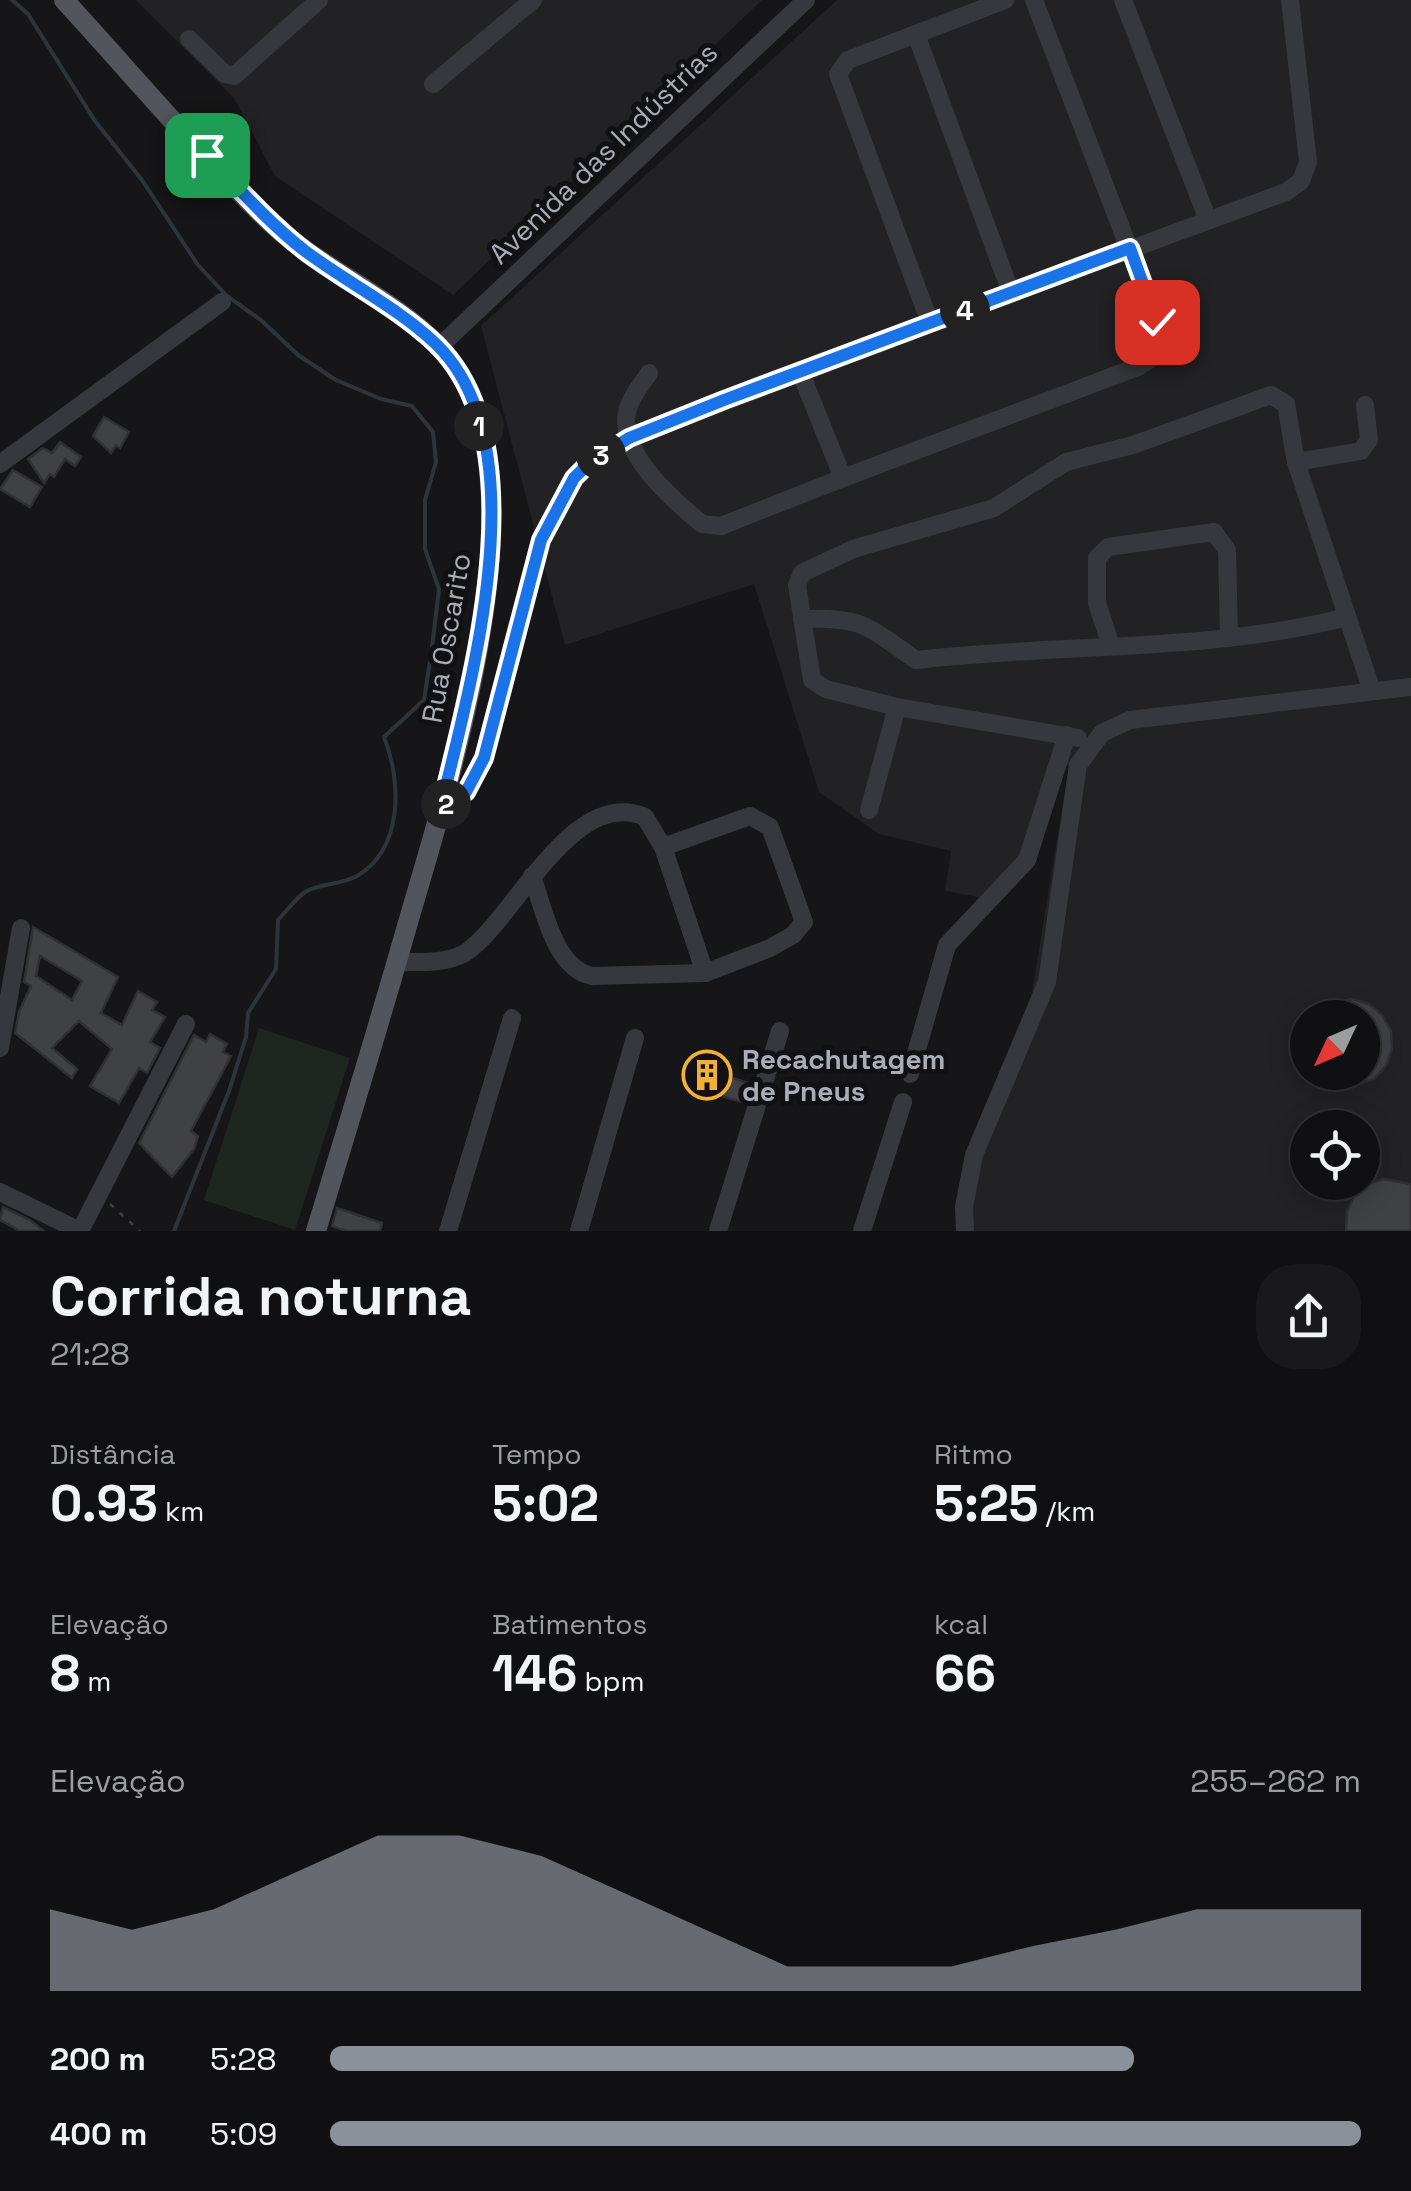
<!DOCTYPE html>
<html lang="pt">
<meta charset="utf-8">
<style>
:root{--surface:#101012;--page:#19191b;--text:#f1f3f6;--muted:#9c9d9f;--line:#303032;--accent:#8c9099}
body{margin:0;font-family:"Space Grotesk",sans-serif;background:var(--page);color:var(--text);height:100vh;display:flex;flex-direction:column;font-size:38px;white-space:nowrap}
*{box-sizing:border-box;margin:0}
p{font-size:32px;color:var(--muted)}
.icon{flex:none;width:55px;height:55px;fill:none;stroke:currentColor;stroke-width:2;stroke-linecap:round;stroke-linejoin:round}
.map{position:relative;height:1231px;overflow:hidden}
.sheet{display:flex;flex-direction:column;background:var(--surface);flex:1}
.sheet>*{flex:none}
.needle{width:65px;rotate:226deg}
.buttons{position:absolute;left:1290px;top:1000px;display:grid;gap:20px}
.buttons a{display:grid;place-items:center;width:90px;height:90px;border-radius:50%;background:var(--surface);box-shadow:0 5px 25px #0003,0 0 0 2px var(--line);font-size:50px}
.pin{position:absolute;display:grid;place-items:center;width:85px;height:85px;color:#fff;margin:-42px;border-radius:20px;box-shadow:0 5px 15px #0006}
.km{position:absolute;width:50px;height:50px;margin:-25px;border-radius:50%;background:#222;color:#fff;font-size:28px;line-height:50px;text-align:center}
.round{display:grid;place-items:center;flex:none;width:105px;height:105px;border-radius:40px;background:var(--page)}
.summary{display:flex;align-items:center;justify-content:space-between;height:170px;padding:0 50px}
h1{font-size:55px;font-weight:600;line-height:75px}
.stats{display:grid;grid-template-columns:repeat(3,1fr);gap:15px;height:170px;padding:10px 50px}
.stats div{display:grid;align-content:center}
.stats b{font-size:50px;font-weight:600}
.stats small{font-size:28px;font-weight:400}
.stats p{font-size:28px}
.chart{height:280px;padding:20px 50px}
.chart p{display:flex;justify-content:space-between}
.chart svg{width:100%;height:180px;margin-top:10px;fill:var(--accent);opacity:.7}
ul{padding:0 50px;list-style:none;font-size:32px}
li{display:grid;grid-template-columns:160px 120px 1fr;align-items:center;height:75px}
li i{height:25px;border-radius:12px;background:var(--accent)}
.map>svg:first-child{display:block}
</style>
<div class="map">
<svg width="1411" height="1231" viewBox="0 0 1411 1231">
<rect width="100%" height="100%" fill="#161618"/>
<g fill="#222225" fill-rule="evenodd">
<polygon points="136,0 762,0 453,295 275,176 234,98"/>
<path d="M837 0H1411V1231H957L1032 992 1069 766 1050 765 1028 852 984 898 945 891 951 851 879 834 819 792 754 584 565 645 481 326ZM1308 1018H1362V1072H1308ZM1308 1128H1362V1182H1308Z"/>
</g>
<polygon fill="#1e261f" points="259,1028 350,1058 295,1230 204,1200"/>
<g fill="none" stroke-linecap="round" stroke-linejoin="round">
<path stroke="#2c353c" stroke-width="4" d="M12 0 28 14 95 121 142 180 198 265 226 295 262 321 298 355 336 380 381 399 412 406 433 432 436 462 425 500V549L439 589 431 655 424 700 384 737C402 782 403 849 357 876 341 885 320 883 305 892 295 899 286 912 278 920L276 969 248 1013 246 1037 229 1091 174 1231"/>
</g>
<g fill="#404145" stroke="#303034" stroke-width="2.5" fill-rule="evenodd">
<polygon points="104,417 129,432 120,448 116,445 111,453 93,436"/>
<polygon points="60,442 81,457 75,466 65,459 54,477 50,474 44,483 28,459 43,448 52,453"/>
<polygon points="13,470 42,487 30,507 0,489"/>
<path d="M33 927 118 977 101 1013 122 1025 138 991 157 1002 152 1010 165 1017 150 1042 160 1048 147 1073 139 1068 119 1103 90 1086 112 1049 79 1021 52 1048 77 1069 72 1078 15 1033 19 1012 31 986 24 982ZM40 956 82 981 72 1000 36 976Z"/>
<polygon points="1352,999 1369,1004 1382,1015 1391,1031 1392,1049 1386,1066 1374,1079 1347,1088 1328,1083 1314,1072 1362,1072 1362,1018 1309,1018 1335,1002"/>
<polygon points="210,1034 227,1044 223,1052 231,1056 191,1131 198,1136 194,1149 172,1177 139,1143 194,1035 206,1042"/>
<polygon points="694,1065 751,1084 745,1103 688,1086"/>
<polygon points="1384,1179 1411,1184 1411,1231 1346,1231 1347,1212 1354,1196 1368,1184"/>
<polygon points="3,1207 30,1220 44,1231 20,1231 0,1220"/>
<polygon points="337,1208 382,1223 380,1231 346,1231 332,1226"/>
</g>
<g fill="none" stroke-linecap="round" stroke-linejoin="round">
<polyline stroke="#3d3f44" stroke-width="2.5" stroke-dasharray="5 8" stroke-linecap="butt" points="110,1204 140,1231"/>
<g stroke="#37383d" stroke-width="18">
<polyline points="1123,0 1208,220"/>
<polyline points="916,34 1011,293"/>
<polyline points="189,39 225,74 234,76 319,0"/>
<polyline points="433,84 533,0"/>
<polyline points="930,323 1286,192 1301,181 1308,162 1290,0"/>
<polyline points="439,347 806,0"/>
<polyline points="800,371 843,478 1140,366 1158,354 1161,342 1157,322 1034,0"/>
<path d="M649 373C642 384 632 395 628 408 615 451 673 500 702 524L721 526 843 478"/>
<polyline points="1296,462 1361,451 1369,440 1365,405"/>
<polyline points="0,464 222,302"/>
<path d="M802 619C864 617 867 626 916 660 1059 643 1207 653 1347 617"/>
<polyline points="1111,646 1097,603 1097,558 1108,547 1214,532 1227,550 1229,638"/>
<polyline points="897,707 826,689 812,680 797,585 802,573 853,549 994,508 1066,462 1133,445 1271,395 1286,404 1296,462 1372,691"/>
<polyline points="441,807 466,792 484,759 541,540 574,478 629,438 930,323 838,74 848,60 1005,0"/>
<polyline points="869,810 897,707 1078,738"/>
<polyline points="663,847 705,973"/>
<path d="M397 962C417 962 446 964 465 953 513 922 572 785 645 817L663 847 750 816 770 827 804 922 793 935 770 948 705 973 592 976C554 968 544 909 532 876"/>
<polyline points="0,1048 21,928"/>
<polyline points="910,1074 947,945 1027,860 1067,735"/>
<polyline points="0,1192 80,1231"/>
<polyline points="80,1231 186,1024"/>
<polyline points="448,1231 512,1018"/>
<polyline points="579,1231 635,1038"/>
<polyline points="718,1231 780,1031"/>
<polyline points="862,1231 903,1102"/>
<polyline points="965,1231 964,1207 974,1155 1047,982 1078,765 1102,733 1130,720 1411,687"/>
</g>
<path stroke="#53555c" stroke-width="20" d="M64 0C132 74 198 153 270 222 327 276 425 310 463 379 537 511 447 788 407 926 378 1028 347 1129 316 1231"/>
</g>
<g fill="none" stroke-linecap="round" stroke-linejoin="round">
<g stroke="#fff" stroke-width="20">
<path id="route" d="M207 155C239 189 269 223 305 251 348 283 397 307 436 344 541 446 470 684 441 807L466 792 484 758 541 540 574 478 588 464 629 438 724 400 1130 248 1157 322"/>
</g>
<use href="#route" stroke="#1a73e8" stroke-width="12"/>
</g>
<defs>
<g id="building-ring" transform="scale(2.5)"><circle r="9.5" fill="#111113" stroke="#f2b134" stroke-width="1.5"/><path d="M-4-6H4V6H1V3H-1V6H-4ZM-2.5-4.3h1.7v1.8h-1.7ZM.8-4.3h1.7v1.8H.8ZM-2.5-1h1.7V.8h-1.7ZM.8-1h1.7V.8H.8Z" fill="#f2b134"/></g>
</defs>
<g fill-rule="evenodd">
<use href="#building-ring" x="707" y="1075"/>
</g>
<g text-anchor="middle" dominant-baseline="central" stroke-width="10" stroke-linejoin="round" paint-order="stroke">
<g font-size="28" fill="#a8adb8" stroke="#111113">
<text transform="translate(603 153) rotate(-44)">Avenida das Indústrias</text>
<text transform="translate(446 638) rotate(-80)">Rua Oscarito</text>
</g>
<g font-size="28" font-weight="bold" fill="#a8adb8" stroke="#111113" text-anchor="start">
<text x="742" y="1059">Recachutagem<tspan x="742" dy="32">de Pneus</tspan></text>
</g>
</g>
</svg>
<div class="buttons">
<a><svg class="needle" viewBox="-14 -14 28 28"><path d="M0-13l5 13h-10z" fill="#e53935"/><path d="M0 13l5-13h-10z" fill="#9c9d9f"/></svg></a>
<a><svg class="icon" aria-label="locate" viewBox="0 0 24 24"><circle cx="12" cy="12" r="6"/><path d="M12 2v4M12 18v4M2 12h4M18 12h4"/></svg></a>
</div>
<div class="pin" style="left:207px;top:155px;background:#1e9e55"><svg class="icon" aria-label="arrive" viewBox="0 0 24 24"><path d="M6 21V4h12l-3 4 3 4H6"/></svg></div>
<div class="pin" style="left:1157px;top:322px;background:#d93025"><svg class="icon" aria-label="check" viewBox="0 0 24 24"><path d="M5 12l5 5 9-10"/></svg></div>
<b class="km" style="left:479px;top:426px">1</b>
<b class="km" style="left:446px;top:804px">2</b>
<b class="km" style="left:601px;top:455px">3</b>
<b class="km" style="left:965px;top:310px">4</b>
</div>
<section class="sheet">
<div class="summary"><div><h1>Corrida noturna</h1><p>21:28</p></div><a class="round"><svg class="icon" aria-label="share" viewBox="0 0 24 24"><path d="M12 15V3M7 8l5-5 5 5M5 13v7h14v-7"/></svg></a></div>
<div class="stats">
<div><p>Distância</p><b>0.93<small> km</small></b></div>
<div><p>Tempo</p><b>5:02</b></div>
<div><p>Ritmo</p><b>5:25<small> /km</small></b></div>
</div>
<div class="stats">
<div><p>Elevação</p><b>8<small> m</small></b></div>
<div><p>Batimentos</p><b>146<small> bpm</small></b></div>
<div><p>kcal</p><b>66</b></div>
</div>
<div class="chart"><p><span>Elevação</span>255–262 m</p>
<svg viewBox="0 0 160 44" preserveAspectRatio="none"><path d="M0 44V24L10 29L20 24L30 15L40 6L50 6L60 11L70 20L80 29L90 38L100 38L110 38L120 33L130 29L140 24L150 24L160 24V44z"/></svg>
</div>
<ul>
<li><b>200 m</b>5:28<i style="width:78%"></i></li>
<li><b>400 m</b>5:09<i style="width:100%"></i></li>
</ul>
</section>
